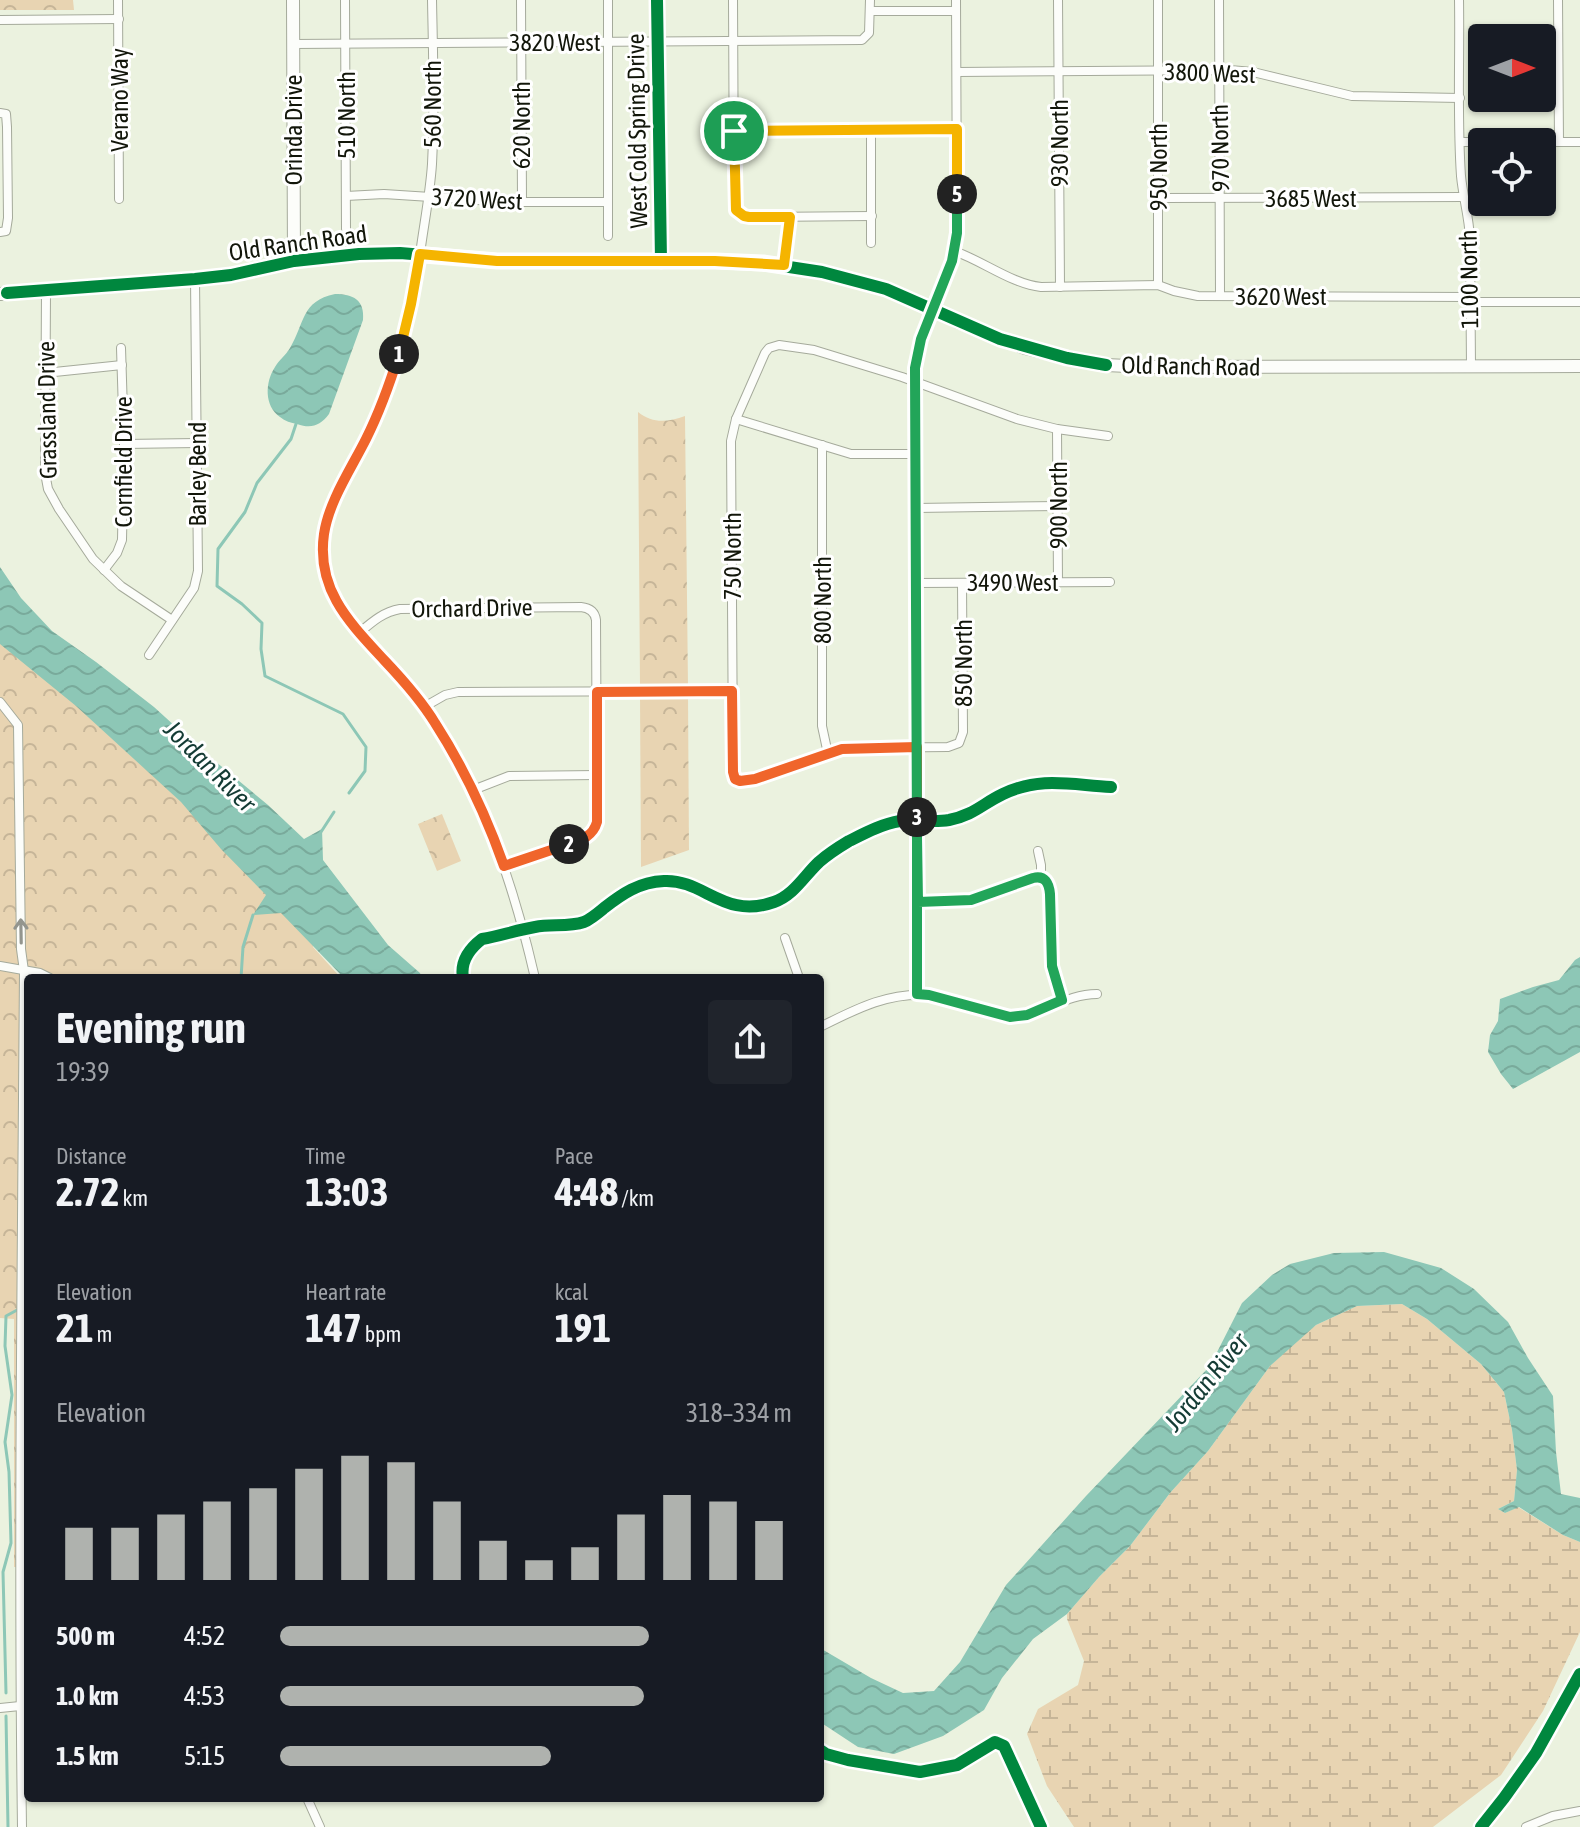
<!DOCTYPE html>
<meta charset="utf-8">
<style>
:root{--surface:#171b24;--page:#20242c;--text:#f1f3f6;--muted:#9ea1a6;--accent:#afb2ae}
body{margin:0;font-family:"Asap Condensed",sans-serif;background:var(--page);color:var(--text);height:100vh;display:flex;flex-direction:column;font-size:30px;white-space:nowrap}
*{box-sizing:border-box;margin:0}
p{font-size:26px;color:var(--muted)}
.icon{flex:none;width:44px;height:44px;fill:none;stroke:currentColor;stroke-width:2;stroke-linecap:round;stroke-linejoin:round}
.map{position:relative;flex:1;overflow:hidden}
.panel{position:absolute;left:24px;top:974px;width:800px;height:828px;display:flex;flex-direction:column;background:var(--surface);border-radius:8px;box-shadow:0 2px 6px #0004}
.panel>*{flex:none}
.needle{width:52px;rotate:90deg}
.tools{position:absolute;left:1468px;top:24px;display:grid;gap:16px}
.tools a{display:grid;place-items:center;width:88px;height:88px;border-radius:8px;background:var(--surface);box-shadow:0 2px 6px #0004;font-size:40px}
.pin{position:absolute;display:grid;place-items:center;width:68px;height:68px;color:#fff;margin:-34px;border:4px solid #fff;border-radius:50%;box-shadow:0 2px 8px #0007}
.km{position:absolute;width:40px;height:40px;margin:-20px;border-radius:50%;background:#222;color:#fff;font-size:22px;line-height:40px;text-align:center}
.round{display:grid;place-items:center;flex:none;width:84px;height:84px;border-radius:8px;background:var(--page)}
.headline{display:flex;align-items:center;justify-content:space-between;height:136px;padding:0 32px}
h1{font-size:44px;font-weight:700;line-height:60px}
.metrics{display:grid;grid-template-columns:repeat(3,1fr);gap:12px;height:136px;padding:8px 32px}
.metrics div{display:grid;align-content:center}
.metrics b{font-size:40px;font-weight:700}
.metrics small{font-size:22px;font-weight:400}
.metrics p{font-size:22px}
.chart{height:224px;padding:16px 32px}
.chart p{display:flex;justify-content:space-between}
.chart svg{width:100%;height:144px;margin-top:8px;stroke:var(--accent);stroke-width:6}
ul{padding:0 32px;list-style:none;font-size:26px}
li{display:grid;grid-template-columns:128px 96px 1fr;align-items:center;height:60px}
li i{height:20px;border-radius:10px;background:var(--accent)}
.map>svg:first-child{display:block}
</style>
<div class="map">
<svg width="1580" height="1827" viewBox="0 0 1580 1827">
<defs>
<pattern id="wetland-marsh" width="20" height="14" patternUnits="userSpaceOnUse" patternTransform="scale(2)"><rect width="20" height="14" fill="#e8d4b2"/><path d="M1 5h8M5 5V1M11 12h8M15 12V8" fill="none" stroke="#c6b598"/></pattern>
<pattern id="park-crowns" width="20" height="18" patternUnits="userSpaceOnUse" patternTransform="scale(2)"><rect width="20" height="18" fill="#e8d4b2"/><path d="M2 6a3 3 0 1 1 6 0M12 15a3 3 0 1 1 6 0" fill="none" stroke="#c6b598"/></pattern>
<pattern id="water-waves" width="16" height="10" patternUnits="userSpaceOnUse" patternTransform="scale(2)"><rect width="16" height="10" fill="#8dc7b6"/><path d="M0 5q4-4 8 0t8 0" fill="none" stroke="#79aa9b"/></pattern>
</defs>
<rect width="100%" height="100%" fill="#ebf2df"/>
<polygon fill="url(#wetland-marsh)" points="1402,1304 1427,1319 1481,1364 1504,1392 1512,1430 1517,1470 1514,1501 1498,1509 1505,1513 1518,1507 1563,1535 1580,1542 1580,1632 1543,1711 1501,1775 1433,1827 1074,1827 1047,1786 1027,1734 1038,1709 1078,1685 1084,1661 1067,1619 1067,1614 1099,1577 1130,1546 1170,1493 1208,1451 1270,1366 1296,1341 1316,1325 1357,1306"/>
<g fill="url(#park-crowns)">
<polygon points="0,0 73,0 74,10 0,10"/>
<path d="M638 412C653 424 668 422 685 416L688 686H640Z"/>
<polygon points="0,636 186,794 313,928 313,947 341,978 28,978 28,1567 14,1567 14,1319 0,1318"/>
<polygon points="640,696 688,696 689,850 641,867"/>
<polygon points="442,814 461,861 437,871 418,824"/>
</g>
<g fill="url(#water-waves)">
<path d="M335 294C353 294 365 300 363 320L329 414C320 426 311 429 297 424 291 423 285 421 280 417 264 406 265 382 275 367 279 360 286 355 290 348 305 323 301 301 335 294Z"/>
<polygon points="0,567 21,598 52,631 96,662 154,707 198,747 268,805 304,839 322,829 323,860 388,945 420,973 422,978 344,978 281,913 253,915 266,895 221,849 181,802 76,706 0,644"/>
<polygon points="1580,957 1580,1052 1513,1089 1501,1074 1488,1052 1490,1035 1498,1021 1500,999 1533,987 1559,980 1575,960"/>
<polygon points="1384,1252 1441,1268 1474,1289 1508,1322 1528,1358 1553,1396 1556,1452 1561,1494 1580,1498 1580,1542 1563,1535 1519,1507 1505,1513 1498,1509 1514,1501 1517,1470 1512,1430 1504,1392 1481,1364 1427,1319 1402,1304 1357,1306 1316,1325 1270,1366 1208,1451 1170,1493 1130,1546 1099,1577 1067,1614 1033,1639 1002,1678 984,1710 943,1736 894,1754 858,1747 820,1722 820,1648 871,1678 903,1693 934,1691 960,1662 1006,1585 1086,1496 1210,1366 1242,1303 1272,1275 1290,1264 1334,1253"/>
</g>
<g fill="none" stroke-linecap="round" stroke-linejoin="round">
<g stroke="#8dc7b6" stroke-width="3">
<polyline points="296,424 291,439 257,483 245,512 218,549 217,586 242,604 262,623 261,649 265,676 343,714 366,747 365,771 349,793"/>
<polyline points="321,832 334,812"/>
<polyline points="241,978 243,947 253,915"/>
<polyline points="27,1304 28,1303"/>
<polyline points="6,1693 3,1572 11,1543 9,1472 5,1442 12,1395 5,1346 6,1316 19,1309"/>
<polyline points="6,1716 8,1827"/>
</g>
<g stroke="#a5aa9b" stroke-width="10">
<g id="street">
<polyline points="118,0 119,199"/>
<polyline points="345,0 346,229"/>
<path d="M432 0C433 54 435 109 432 164 430 194 424 224 420 254 411 305 402 357 382 406 361 456 314 514 325 569 332 607 359 632 384 659 401 678 419 698 433 720 485 798 514 887 535 978"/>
<polyline points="521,0 522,201"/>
<polyline points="608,0 608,236"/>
<path d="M733 0 734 204C737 212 741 216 749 217L872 216"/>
<polyline points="1058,0 1060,287"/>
<polyline points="1158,0 1158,285"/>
<polyline points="1219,0 1220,296"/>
<path d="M1459 0C1460 58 1457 118 1461 176 1463 197 1469 217 1470 238L1471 367"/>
<polyline points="1558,0 1559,142"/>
<polyline points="871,11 956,11"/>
<polyline points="0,20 119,19"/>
<polyline points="293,44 862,40 869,33 870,0"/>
<polyline points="957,72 1230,70 1253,72 1352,96 1460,98"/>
<polyline points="0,113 6,114 7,127 8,218 6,231 0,232"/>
<polyline points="871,130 871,243"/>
<polyline points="734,131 957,129"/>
<polyline points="1461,142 1482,142"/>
<polyline points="1525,142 1580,142"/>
<polyline points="346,196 384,194 508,202 608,202"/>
<polyline points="1159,198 1463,197"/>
<path d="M954 251C983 261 1012 284 1041 287L1158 285 1174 291 1198 296 1471 297"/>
<polyline points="784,265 790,217"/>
<polyline points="46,291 45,473 48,489 59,509 93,559 121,586 172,620"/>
<polyline points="1471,302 1580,302"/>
<polyline points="45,373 122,365"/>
<polyline points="736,419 851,454 915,454"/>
<polyline points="1057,429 1058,582"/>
<polyline points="124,444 197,443"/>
<polyline points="822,445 822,726 828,754"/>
<polyline points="916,508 1058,506"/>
<polyline points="104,570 117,553 122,540 124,444 121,348"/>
<polyline points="916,583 1110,582"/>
<polyline points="962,583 963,732 959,743 948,747 851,748 828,754 747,781 735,779 733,760 731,441 736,419 765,353 769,348 779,345 814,350 902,377 1017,419 1057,429 1108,436"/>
<path d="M359 633C372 622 383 612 400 609L581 607C590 608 595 612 596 620L597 817C597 827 592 834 583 840L504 866"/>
<polyline points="149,655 194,588 198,571 195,279"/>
<path d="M0 702 18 725 21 949 24 971C22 1256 18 1542 22 1827"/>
<polyline points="424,707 445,695 458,692 732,691"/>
<polyline points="473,790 509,776 597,775"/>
<polyline points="1038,851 1041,865 1041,877 1045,880 1049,887 1052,966 1062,1000"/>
<polyline points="918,902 971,900 1033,878 1041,877"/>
<polyline points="785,938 799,978"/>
<polyline points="0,966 40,973 50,978"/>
<path d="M917 994 915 368C922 318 955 276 957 224L956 0"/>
<path d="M820 1027C856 1009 888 992 929 995 954 1002 1001 1022 1026 1016 1051 1009 1070 994 1097 994"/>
<polyline points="0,1708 20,1706"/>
<polyline points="307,1798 320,1827"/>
<polyline points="1526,1827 1553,1816 1580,1811"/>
</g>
</g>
<g stroke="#a5aa9b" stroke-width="14">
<g id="secondary">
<polyline points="293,0 294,261"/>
<polyline points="657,0 661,261"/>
<polyline points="0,294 195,279 231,275 294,261 359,254 400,253 497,261 715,261 763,263 822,272 886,289 933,309 958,322 1025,348 1067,358 1106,365 1149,367 1580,366"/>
</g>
</g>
<use href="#street" stroke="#fcfdfa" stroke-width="8"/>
<use href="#secondary" stroke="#fcfdfa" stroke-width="12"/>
<g stroke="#fff" stroke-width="17">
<g id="cycleway">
<polyline points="657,0 661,261"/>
<polyline points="7,293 195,279 231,275 294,261 359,254 400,253 497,261 715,261 763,263 822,272 886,289 1000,339 1067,358 1106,365"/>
<path d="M463 978C460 961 469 949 482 939 500 936 517 930 535 927 551 924 569 927 584 922 591 919 598 913 604 908 622 894 639 882 664 881 704 879 724 920 774 902 794 895 804 876 819 862 828 854 839 847 849 841 865 833 882 824 900 821 916 819 932 823 949 820 974 815 982 804 1003 794 1041 776 1071 785 1111 787"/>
<polyline points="820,1750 826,1754 848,1760 920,1772 957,1765 995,1742 1004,1746 1041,1827"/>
<polyline points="1481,1827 1504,1798 1536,1753 1580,1674"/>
</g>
</g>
<use href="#cycleway" stroke="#00873e" stroke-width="12"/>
</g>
<defs><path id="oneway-shaft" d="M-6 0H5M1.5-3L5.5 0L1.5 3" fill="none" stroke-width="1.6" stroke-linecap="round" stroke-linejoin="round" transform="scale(2)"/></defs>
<use stroke="#93958e" href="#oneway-shaft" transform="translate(21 931) rotate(-91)"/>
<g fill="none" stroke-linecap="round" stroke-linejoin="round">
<g stroke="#fff" stroke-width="16">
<polyline id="split-1" points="399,354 411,304 420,254 497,261 715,261 784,265 790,217 749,217 744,216 736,210 734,131"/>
</g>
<g stroke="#fff" stroke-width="16">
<path id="split-2" d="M399 354C390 383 380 411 366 439 351 469 329 501 324 534 316 590 350 623 385 661 403 680 421 700 435 723 464 768 486 815 504 866L569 844"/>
</g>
<g stroke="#fff" stroke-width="16">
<path id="split-3" d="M569 844C582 840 593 836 597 822V692L732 691 733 772 735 779 740 781 755 779 842 749 917 747V817"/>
</g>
<g stroke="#fff" stroke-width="16">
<path id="split-4" d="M917 817V994L929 995 1010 1017 1027 1015 1062 1000 1052 966 1050 894C1049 883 1045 875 1033 878L971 900 918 902 917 837"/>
</g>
<g stroke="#fff" stroke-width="16">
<polyline id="split-5" points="917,837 915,368 921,339 952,261 957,233 957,194"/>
</g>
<g stroke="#fff" stroke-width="16">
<polyline id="split-6" points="734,131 957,129 957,194"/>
</g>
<use href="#split-1" stroke="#f5b400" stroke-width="10"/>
<use href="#split-2" stroke="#f0652b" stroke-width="10"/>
<use href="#split-3" stroke="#f0652b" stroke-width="10"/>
<use href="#split-4" stroke="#22a559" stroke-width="10"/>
<use href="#split-5" stroke="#22a559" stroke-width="10"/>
<use href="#split-6" stroke="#f5b400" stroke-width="10"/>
</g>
<g text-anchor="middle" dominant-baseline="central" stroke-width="6" stroke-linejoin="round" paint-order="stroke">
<g font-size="24" fill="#12160a" stroke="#fff">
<text x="555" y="42">3820 West</text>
<text transform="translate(1210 73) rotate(2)">3800 West</text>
<text transform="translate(119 100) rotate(-90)">Verano Way</text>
<text transform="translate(432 104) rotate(-90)">560 North</text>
<text transform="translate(346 115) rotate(-90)">510 North</text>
<text transform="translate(521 125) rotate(-90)">620 North</text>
<text transform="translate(293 130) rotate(-90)">Orinda Drive</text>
<text transform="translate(637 131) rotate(-91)">West Cold Spring Drive</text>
<text transform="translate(1059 143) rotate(-90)">930 North</text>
<text transform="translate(1220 148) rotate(-91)">970 North</text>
<text transform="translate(1158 167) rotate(-90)">950 North</text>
<text x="1311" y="198">3685 West</text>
<text transform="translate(477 199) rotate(3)">3720 West</text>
<text transform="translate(298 243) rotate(-8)">Old Ranch Road</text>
<text transform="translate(1469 279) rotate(-91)">1100 North</text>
<text x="1281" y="296">3620 West</text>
<text transform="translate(1191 366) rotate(1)">Old Ranch Road</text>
<text transform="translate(47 410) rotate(-91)">Grassland Drive</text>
<text transform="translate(123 462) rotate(-90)">Cornfield Drive</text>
<text transform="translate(197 474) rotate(-90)">Barley Bend</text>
<text transform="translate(1058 505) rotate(-90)">900 North</text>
<text transform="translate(732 556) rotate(-90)">750 North</text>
<text x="1013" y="582">3490 West</text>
<text transform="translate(822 600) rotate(-90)">800 North</text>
<text transform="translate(472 608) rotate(-1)">Orchard Drive</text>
<text transform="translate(963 663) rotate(-90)">850 North</text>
</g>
<g font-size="26" font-style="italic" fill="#143b34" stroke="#fff">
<text transform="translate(210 766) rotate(45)">Jordan River</text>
<text transform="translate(1206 1382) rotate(-51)">Jordan River</text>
</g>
</g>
</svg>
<div class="tools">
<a><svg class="needle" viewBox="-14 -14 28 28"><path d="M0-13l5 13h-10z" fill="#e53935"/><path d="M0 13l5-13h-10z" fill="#9ea1a6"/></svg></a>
<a><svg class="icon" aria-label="locate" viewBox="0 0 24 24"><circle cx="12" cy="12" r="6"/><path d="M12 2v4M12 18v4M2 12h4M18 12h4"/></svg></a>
</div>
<div class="pin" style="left:734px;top:131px;background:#1e9e55"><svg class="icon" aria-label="arrive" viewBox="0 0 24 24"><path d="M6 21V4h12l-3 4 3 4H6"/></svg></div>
<b class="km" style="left:399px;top:354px">1</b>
<b class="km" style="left:569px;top:844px">2</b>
<b class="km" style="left:917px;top:817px">3</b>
<b class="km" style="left:957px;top:194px">5</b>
<section class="panel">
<div class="headline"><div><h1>Evening run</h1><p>19:39</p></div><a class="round"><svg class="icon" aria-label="share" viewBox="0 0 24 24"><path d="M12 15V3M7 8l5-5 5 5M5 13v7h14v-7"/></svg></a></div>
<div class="metrics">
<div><p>Distance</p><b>2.72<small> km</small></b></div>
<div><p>Time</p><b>13:03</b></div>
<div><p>Pace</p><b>4:48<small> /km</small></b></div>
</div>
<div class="metrics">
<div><p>Elevation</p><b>21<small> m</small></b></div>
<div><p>Heart rate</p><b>147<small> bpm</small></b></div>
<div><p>kcal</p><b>191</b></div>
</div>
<div class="chart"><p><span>Elevation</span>318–334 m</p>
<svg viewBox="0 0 160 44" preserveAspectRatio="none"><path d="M5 44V28M15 44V28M25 44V24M35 44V20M45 44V16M55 44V10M65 44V6M75 44V8M85 44V20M95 44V32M105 44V38M115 44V34M125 44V24M135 44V18M145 44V20M155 44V26"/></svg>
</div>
<ul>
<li><b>500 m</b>4:52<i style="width:72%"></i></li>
<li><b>1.0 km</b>4:53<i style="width:71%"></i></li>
<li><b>1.5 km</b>5:15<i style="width:53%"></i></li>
</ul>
</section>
</div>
